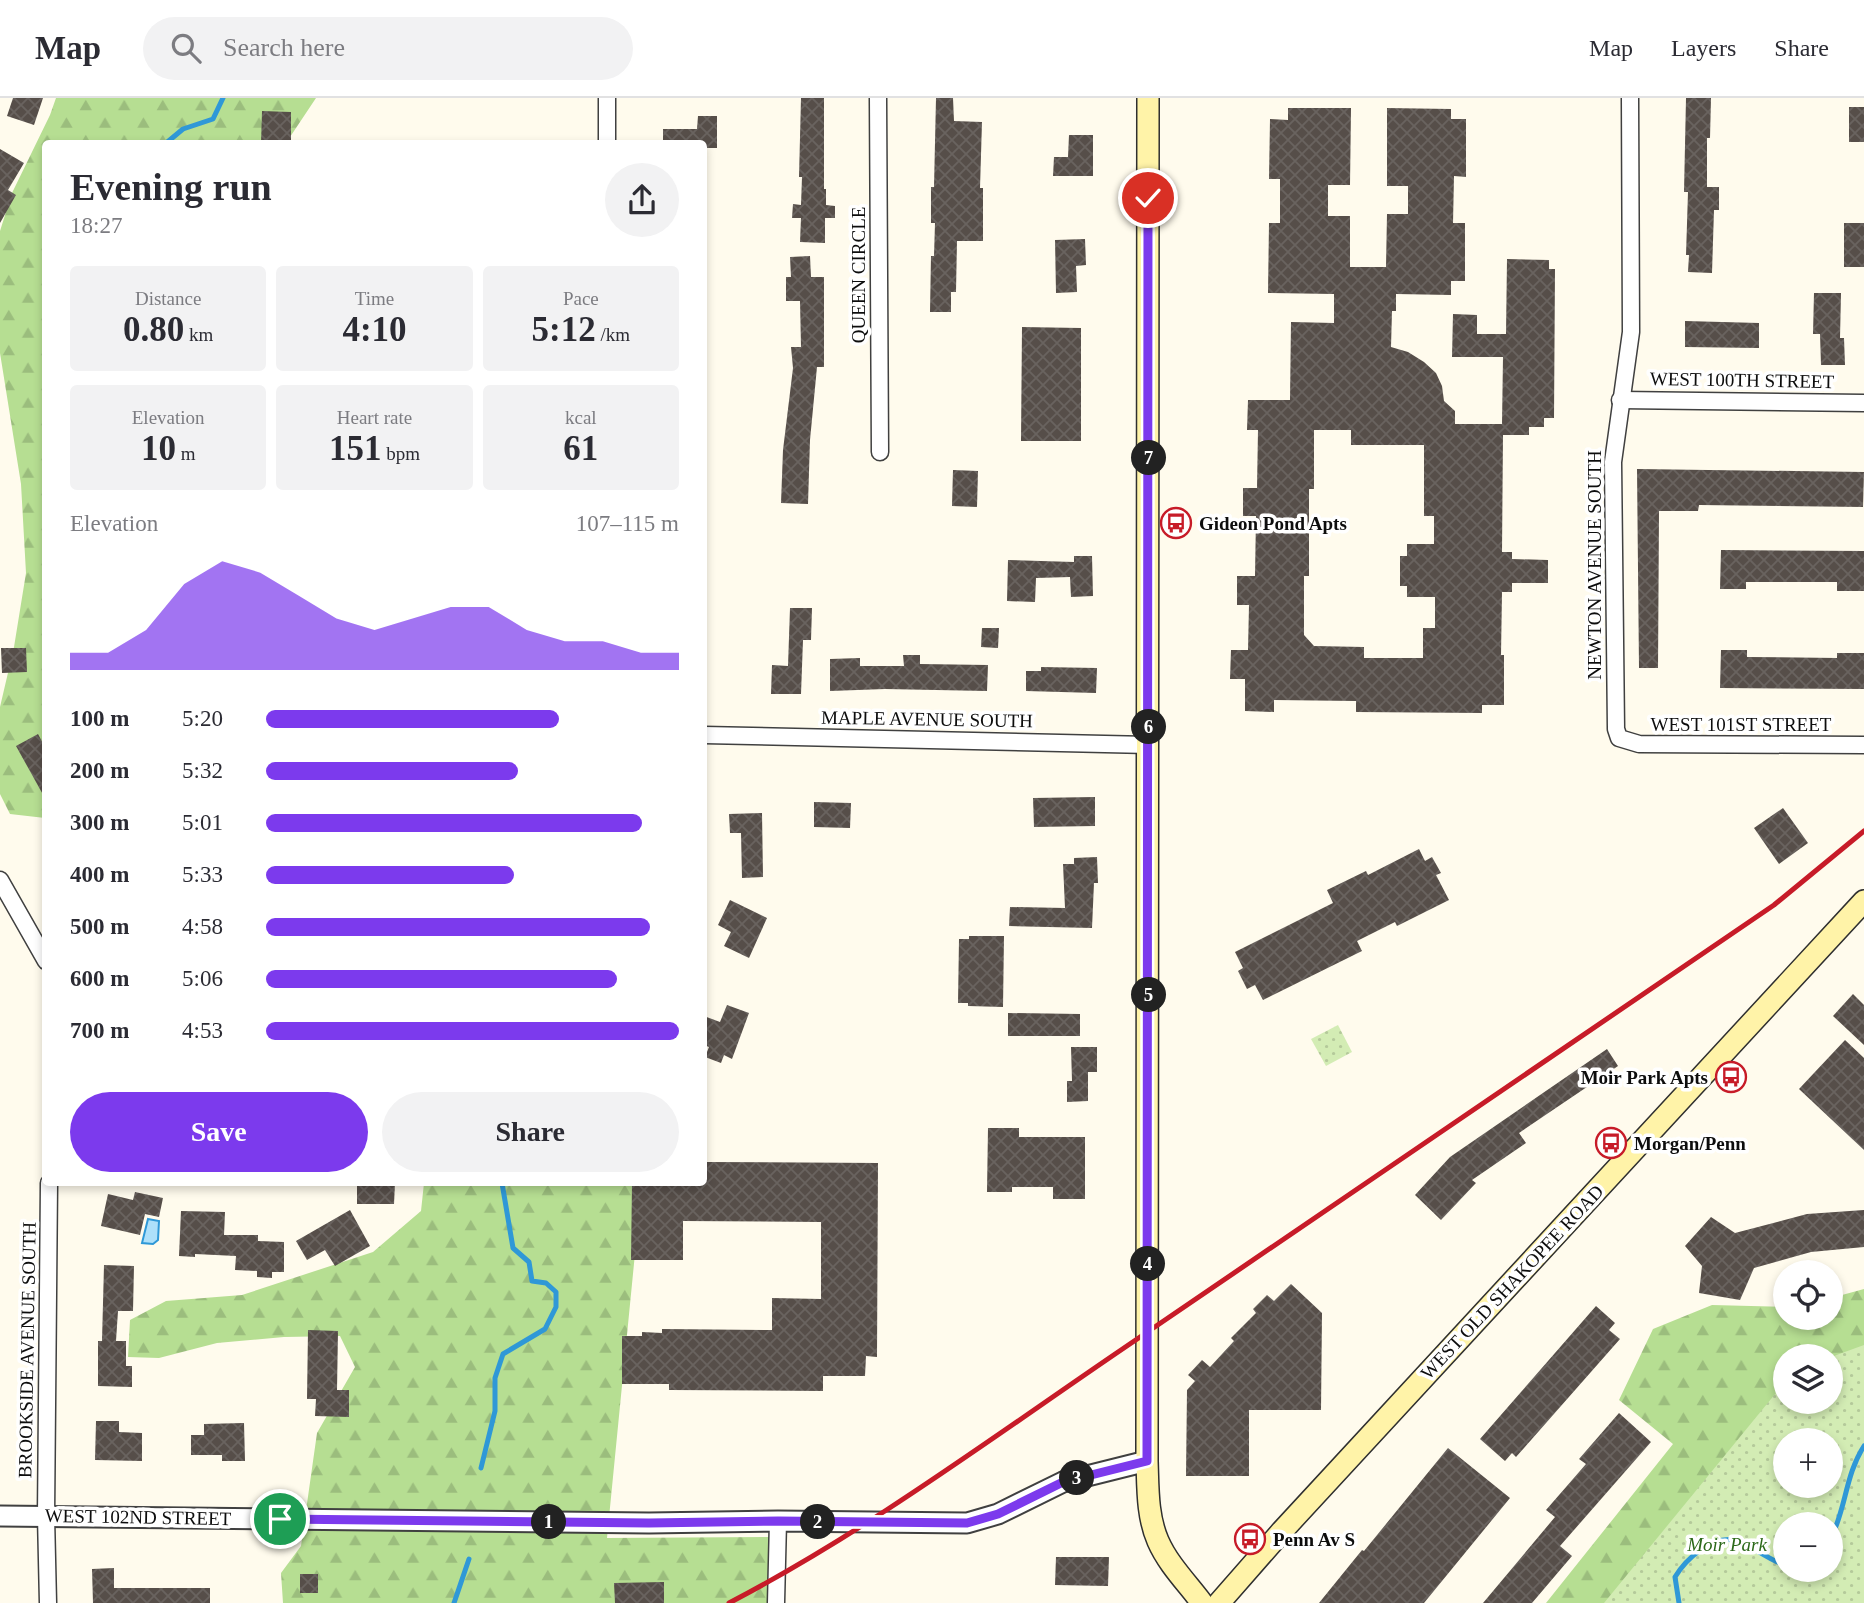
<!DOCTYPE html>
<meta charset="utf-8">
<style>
:root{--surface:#fff;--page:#f2f2f3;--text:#2b2b33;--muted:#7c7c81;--line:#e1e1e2;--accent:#7c3aed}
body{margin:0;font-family:Georgia,serif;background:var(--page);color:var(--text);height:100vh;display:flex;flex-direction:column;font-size:26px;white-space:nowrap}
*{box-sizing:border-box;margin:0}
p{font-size:23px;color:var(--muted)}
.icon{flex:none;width:38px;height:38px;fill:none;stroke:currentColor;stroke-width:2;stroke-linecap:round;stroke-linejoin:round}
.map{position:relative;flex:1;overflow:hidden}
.side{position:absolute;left:42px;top:42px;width:665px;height:1046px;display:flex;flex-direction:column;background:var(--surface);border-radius:7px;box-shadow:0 4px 10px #0003}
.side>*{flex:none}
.fabs{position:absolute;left:1773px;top:1162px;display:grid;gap:14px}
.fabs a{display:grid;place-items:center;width:70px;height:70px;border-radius:50%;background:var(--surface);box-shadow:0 4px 10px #0003;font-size:35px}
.pin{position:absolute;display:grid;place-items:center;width:60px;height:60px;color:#fff;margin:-30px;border:4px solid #fff;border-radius:50%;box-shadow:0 2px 7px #0007}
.km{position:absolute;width:35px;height:35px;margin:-18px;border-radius:50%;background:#222;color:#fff;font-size:19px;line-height:35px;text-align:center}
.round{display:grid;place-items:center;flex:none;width:74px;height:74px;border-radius:37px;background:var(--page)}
.overview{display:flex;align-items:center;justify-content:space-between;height:119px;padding:0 28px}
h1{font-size:38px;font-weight:800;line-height:52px}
.metrics{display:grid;grid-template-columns:repeat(3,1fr);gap:10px;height:119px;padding:7px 28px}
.metrics div{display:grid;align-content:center;border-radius:7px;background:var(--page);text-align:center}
.metrics b{font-size:35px;font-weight:800}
.metrics small{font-size:19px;font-weight:400}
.metrics p{font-size:19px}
.chart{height:196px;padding:14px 28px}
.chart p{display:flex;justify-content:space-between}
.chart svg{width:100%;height:126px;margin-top:7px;fill:var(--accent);opacity:.7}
.cta{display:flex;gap:14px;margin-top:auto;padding:14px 28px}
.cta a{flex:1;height:80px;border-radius:42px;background:var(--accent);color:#fff;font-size:28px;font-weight:800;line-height:80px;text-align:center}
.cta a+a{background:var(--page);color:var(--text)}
ul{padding:0 28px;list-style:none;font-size:23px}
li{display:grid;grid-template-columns:112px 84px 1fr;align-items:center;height:52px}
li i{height:18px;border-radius:9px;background:var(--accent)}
header{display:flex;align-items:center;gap:42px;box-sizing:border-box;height:98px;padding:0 35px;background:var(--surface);border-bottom:2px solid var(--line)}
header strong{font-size:33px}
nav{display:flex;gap:38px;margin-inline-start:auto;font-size:24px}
.search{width:490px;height:63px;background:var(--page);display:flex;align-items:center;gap:18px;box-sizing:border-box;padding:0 24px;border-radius:38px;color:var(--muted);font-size:26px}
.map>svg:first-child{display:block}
</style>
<header>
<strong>Map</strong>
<div class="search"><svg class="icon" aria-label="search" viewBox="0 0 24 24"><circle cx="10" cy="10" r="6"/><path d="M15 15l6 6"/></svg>Search here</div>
<nav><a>Map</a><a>Layers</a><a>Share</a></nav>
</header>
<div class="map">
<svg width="1864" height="1505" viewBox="0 0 1864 1505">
<defs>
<pattern id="forest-firs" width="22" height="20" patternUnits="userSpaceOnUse" patternTransform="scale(1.75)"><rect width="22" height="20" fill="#b6de92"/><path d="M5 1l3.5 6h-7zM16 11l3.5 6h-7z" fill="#9bbd7d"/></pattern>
<pattern id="park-dots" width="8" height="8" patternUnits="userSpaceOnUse" patternTransform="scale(1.75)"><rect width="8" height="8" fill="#d3ecb4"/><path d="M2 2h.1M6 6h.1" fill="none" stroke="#b4c99a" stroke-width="1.8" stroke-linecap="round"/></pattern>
<pattern id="building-cross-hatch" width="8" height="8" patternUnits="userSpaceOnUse" patternTransform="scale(1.75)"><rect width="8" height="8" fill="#564e49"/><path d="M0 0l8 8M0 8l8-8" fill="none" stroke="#69635f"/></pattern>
</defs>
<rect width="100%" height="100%" fill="#fffbed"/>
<g fill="url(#forest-firs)" fill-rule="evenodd">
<polygon points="56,0 316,0 286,45 46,46 45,720 10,716 0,696 0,609 14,549 26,475 21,386 0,255 0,133 12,95 50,17"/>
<polygon points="424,1085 635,1085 638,1125 607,1440 777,1439 778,1505 283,1505 281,1475 301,1448 317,1335 355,1269 340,1238 284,1239 217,1245 159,1260 128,1259 130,1222 166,1203 242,1197 373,1154 421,1113"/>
<path d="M1864 1191V1505H1546L1673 1346 1619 1302 1653 1231 1712 1207 1785 1209V1220H1830L1831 1200ZM1785 1258H1830V1304H1785ZM1785 1342H1830V1388H1785ZM1785 1426H1830V1472H1785Z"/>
</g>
<g fill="url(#park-dots)" fill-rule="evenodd">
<polygon points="1338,927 1352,954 1326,968 1311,941"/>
<path d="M1864 1247V1505H1604L1785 1284V1304H1830L1831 1259ZM1785 1342H1830V1388H1785ZM1785 1426H1830V1472H1785Z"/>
</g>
<polygon fill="#aee0fa" stroke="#2f98d7" stroke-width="2" points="148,1121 159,1123 158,1142 153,1146 142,1145"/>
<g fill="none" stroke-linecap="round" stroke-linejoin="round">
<g stroke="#2f98d7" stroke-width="5">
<polyline points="165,46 183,31 213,21 223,0"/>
<polyline points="481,1370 495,1313 495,1280 503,1256 545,1231 556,1209 556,1194 546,1185 532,1183 529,1164 513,1150 502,1085"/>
<path d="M1830 1442C1846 1412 1845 1377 1864 1348"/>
<polyline points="454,1505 469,1461"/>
<path d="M1679 1505 1675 1479C1686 1461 1711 1438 1734 1442 1749 1445 1768 1462 1785 1467"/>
</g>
</g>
<g fill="url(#building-cross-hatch)" fill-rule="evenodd">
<polygon points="13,0 43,0 34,27 7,18"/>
<polygon points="801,0 824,0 824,91 826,91 826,107 835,108 835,120 825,120 825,145 800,144 801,120 792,120 793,106 801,107 802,79 799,79"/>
<polygon points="936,0 953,0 954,23 982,24 980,90 983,90 983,143 957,143 956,194 951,194 951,214 930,214 931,158 934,158 935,125 931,125 931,89 934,89"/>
<polygon points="1686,0 1711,0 1710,40 1707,40 1707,89 1719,89 1719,112 1714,112 1712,175 1688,174 1689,157 1686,157 1688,94 1684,94"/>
<rect x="1849" y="9" width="15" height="35"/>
<path d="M1288 10H1351L1350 87H1328V118H1350V169H1386L1387 116H1408V88H1387V10L1451 11V21H1466V79L1454 78 1453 125H1465V183H1451V197L1396 196V213H1392L1391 249 1408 254 1424 264 1436 275 1442 288 1444 303 1455 313V326H1502L1503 259H1452L1453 216 1477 217V236H1506L1507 161 1549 162V171H1555L1554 320H1544V329H1529V337H1503L1502 454H1512V461L1548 462V485H1512V494H1502L1501 557H1504V607H1482V615L1356 614V603L1274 602V614L1245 613V581H1230L1231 552H1248L1249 507H1237V478H1255L1256 418H1243V390H1257L1258 332H1247L1248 302H1290L1291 224 1334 225V196L1268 195 1269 125H1280V81H1269L1270 21 1288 22ZM1314 332H1351V347H1424V418H1434V446H1407V458H1400V488H1407V499H1435V530H1423V560H1364V549L1314 548 1304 537V478H1309V391H1314Z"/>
<polygon points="262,13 291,14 291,46 261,46"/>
<polygon points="698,18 717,18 717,50 704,50 704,46 663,46 663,31 697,31"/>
<polygon points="1069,37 1093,37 1093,78 1053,78 1054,59 1068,59"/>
<polygon points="0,51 24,65 8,92 16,97 0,125"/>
<rect x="1844" y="125" width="20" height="44"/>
<polygon points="1085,141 1086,167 1076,168 1077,194 1056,195 1055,142"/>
<polygon points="810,158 811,179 824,179 824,269 817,269 810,342 808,406 781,405 783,352 793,270 791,249 801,249 800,203 786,203 786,179 791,179 790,159"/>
<polygon points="1814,195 1841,195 1840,240 1844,240 1845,267 1821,267 1820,236 1813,236"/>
<polygon points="1685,223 1759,225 1759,250 1685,249"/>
<polygon points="1022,229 1081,230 1081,343 1021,343"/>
<polygon points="1637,371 1864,374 1863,409 1699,407 1698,413 1659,413 1658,570 1639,570"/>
<polygon points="953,372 978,373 977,409 952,408"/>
<polygon points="1721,452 1864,453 1864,493 1837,493 1837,484 1746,484 1746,491 1720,491"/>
<polygon points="1074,458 1092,458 1093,498 1071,499 1070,479 1036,480 1035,504 1007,503 1008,462 1074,464"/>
<polygon points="790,510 812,510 811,542 803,542 801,596 771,596 772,567 788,568"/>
<polygon points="982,530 999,530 998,550 981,549"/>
<polygon points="1,550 26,550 27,574 2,575"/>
<polygon points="1721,552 1747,552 1747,559 1837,560 1837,555 1864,555 1864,591 1720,590"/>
<polygon points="903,557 920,557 920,566 988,567 987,593 885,591 830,593 830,561 860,560 860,568 904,568"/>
<polygon points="1041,569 1097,570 1096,595 1026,593 1026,573 1041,573"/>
<polygon points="38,636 46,651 46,702 16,648"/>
<polygon points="1095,699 1095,728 1034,729 1033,700"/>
<polygon points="814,704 851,705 850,730 814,729"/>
<polygon points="1783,710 1808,745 1779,766 1754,730"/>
<polygon points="762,715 763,779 742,780 741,735 730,735 729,716"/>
<polygon points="1419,751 1425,763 1432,759 1441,775 1436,777 1449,802 1397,828 1395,824 1357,843 1362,853 1263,902 1255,887 1247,891 1238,873 1243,870 1235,854 1333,805 1327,792 1366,773 1368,777"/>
<polygon points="1097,759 1098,785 1094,785 1092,830 1009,828 1010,809 1065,810 1063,766 1074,766 1074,760"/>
<polygon points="730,802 767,820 749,860 724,848 731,834 718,827"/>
<polygon points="969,838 1004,838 1003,909 968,908 968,905 958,905 959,841 969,841"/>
<polygon points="1853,896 1864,907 1864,947 1833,918"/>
<polygon points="727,907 749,915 732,961 724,957 721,965 705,959 709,949 704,947 704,918 720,924"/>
<polygon points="1008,915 1080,916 1080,938 1008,938"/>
<polygon points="1845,942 1864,960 1864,1052 1799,991"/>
<polygon points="1071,949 1097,949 1097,974 1088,974 1088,1003 1067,1004 1067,983 1072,983"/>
<polygon points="1607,951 1618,968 1519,1035 1526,1045 1472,1082 1476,1085 1441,1122 1415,1097 1450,1059"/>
<polygon points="988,1030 1019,1030 1019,1039 1085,1039 1085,1101 1053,1101 1053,1089 1012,1089 1012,1094 987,1094"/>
<polygon points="704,1064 878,1065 877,1259 866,1258 865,1278 823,1278 823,1293 669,1292 669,1286 622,1286 622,1238 642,1238 642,1234 662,1235 662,1231 772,1232 772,1200 821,1201 821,1124 683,1123 683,1162 631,1162 632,1085 704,1085"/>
<polygon points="357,1085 395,1085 394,1106 357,1106"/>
<polygon points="135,1094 163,1100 159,1119 145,1116 140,1137 101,1128 108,1096 133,1102"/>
<polygon points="350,1112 370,1148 335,1168 325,1152 307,1162 296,1143"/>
<polygon points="1864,1112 1864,1149 1811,1154 1754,1170 1740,1202 1699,1195 1702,1168 1685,1148 1711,1119 1735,1135 1807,1116"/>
<polygon points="181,1113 225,1114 224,1137 258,1137 258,1143 284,1144 284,1174 272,1174 272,1180 257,1179 257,1173 235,1172 236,1158 195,1156 195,1159 179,1158"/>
<polygon points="104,1167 134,1168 133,1213 118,1213 116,1243 126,1243 126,1268 132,1268 132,1289 98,1288 98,1243 102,1243"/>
<polygon points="1291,1186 1322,1215 1321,1312 1249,1312 1249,1378 1186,1378 1187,1292 1195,1283 1188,1277 1202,1262 1210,1269 1234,1243 1231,1240 1256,1215 1253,1211 1267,1197 1274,1203"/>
<polygon points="1596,1208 1615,1225 1609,1232 1620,1241 1516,1359 1512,1355 1505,1363 1480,1341"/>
<polygon points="308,1232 338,1233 337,1292 349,1292 349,1319 315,1318 316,1301 307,1301"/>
<polygon points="1619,1315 1651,1344 1560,1448 1572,1458 1532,1505 1483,1505 1555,1419 1546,1412 1586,1366 1579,1361"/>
<polygon points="96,1323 119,1323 119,1334 142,1335 142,1363 95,1362"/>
<polygon points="244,1325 245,1363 222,1363 222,1357 191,1357 191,1337 204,1337 204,1326"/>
<polygon points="1448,1350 1510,1400 1424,1505 1319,1505 1362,1452 1364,1453"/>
<polygon points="1056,1459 1109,1459 1108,1488 1055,1487"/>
<polygon points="114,1470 114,1490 210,1490 210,1505 93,1505 92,1471"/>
<rect x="300" y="1476" width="18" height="19"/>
<polygon points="664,1484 664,1505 615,1505 614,1485"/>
</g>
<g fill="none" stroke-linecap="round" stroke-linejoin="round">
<g stroke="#404040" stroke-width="19">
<g id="minor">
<polyline points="878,0 880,354"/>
<polyline points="1630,0 1631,234 1613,364 1616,631 1619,640 1639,646 1864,647"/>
<polyline points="607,46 607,0"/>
<polyline points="1620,302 1864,305"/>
<polyline points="704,637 1149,647"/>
<polyline points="0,782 46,863"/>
<polyline points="48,1505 46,1418 49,1085"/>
<polyline points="776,1505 778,1423"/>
</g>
</g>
<g stroke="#404040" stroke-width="23">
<polyline id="tertiary" points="0,1418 649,1425 778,1423 967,1425 998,1416 1063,1384 1147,1363"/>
</g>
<g stroke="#2f2f2f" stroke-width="24">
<g id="secondary">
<path d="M1148 0 1147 1363C1148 1389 1147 1418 1158 1443 1168 1466 1187 1485 1202 1505"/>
<polyline points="1219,1505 1282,1433 1864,803"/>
</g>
</g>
<use href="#minor" stroke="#fff" stroke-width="16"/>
<use href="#tertiary" stroke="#fff" stroke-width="19"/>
<use href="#secondary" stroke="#fff3a8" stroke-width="21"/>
<path stroke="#c71b28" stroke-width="5" d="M729 1505C867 1433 993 1339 1121 1252 1339 1104 1556 955 1774 807L1864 733"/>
</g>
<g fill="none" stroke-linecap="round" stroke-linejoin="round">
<g stroke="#fff" stroke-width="14">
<polyline id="route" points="280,1421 649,1425 778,1423 967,1425 998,1416 1063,1384 1147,1363 1148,100"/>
</g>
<use href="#route" stroke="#7c3aed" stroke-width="9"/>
</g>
<defs>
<g id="bus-ring" transform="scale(1.575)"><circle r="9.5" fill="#fff" stroke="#c71b28" stroke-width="1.5"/><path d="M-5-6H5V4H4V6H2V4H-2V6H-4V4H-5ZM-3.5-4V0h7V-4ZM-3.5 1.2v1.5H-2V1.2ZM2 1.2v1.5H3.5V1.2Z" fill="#c71b28"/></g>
</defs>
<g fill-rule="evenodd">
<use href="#bus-ring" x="1176" y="425"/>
<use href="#bus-ring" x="1731" y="979"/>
<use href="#bus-ring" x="1611" y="1045"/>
<use href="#bus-ring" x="1250" y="1441"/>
</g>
<g text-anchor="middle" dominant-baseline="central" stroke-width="7" stroke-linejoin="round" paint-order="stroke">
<g font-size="19" fill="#0d0d0d" stroke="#fff">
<text transform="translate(858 177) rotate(-90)">QUEEN CIRCLE</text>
<text transform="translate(1742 282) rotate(1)">WEST 100TH STREET</text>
<text transform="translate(1594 467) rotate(-90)">NEWTON AVENUE SOUTH</text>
<text transform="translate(927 621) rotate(1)">MAPLE AVENUE SOUTH</text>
<text x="1741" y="626">WEST 101ST STREET</text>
<text transform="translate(1512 1184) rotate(-47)">WEST OLD SHAKOPEE ROAD</text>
<text transform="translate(27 1252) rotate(-89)">BROOKSIDE AVENUE SOUTH</text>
<text transform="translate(138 1419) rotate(1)">WEST 102ND STREET</text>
</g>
<g font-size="19" font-weight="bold" fill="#0d0d0d" stroke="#fff" text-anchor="start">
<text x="1199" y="425">Gideon Pond Apts</text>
<text x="1708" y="979" text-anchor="end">Moir Park Apts</text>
<text x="1634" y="1045">Morgan/Penn</text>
<text x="1273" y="1441">Penn Av S</text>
</g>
<g font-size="19" font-style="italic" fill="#2c6919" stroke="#fff">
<text x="1727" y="1446">Moir Park</text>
</g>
</g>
</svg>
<div class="fabs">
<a><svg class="icon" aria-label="locate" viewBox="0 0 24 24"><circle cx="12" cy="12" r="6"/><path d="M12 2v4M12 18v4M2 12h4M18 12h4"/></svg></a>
<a><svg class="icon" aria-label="layers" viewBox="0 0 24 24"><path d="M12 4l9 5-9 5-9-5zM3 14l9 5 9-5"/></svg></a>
<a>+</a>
<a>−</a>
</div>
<div class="pin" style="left:280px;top:1421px;background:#1e9e55"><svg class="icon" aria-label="arrive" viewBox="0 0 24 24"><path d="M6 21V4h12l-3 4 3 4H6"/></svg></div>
<div class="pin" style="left:1148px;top:100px;background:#d93025"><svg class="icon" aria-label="check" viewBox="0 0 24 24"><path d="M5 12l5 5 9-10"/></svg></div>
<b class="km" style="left:549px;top:1424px">1</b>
<b class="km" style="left:818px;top:1424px">2</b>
<b class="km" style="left:1077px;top:1380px">3</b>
<b class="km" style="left:1148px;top:1166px">4</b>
<b class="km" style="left:1149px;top:897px">5</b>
<b class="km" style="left:1149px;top:629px">6</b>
<b class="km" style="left:1149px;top:360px">7</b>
<section class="side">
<div class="overview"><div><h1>Evening run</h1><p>18:27</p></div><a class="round"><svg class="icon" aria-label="share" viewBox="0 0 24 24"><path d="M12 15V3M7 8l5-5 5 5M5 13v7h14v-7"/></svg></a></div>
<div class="metrics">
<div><p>Distance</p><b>0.80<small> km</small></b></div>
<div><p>Time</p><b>4:10</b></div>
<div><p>Pace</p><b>5:12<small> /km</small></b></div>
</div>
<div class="metrics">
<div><p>Elevation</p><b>10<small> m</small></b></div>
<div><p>Heart rate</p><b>151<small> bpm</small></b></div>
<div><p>kcal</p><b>61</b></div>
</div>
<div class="chart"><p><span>Elevation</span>107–115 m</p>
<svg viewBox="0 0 160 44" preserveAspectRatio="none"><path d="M0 44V38L10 38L20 30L30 14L40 6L50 10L60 18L70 26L80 30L90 26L100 22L110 22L120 30L130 34L140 34L150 38L160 38V44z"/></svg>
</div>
<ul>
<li><b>100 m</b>5:20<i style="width:71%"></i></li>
<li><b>200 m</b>5:32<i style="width:61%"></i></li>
<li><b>300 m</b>5:01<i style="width:91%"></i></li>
<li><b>400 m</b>5:33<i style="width:60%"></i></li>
<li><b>500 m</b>4:58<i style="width:93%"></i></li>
<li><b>600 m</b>5:06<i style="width:85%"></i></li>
<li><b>700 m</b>4:53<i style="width:100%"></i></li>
</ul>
<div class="cta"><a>Save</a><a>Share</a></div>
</section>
</div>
